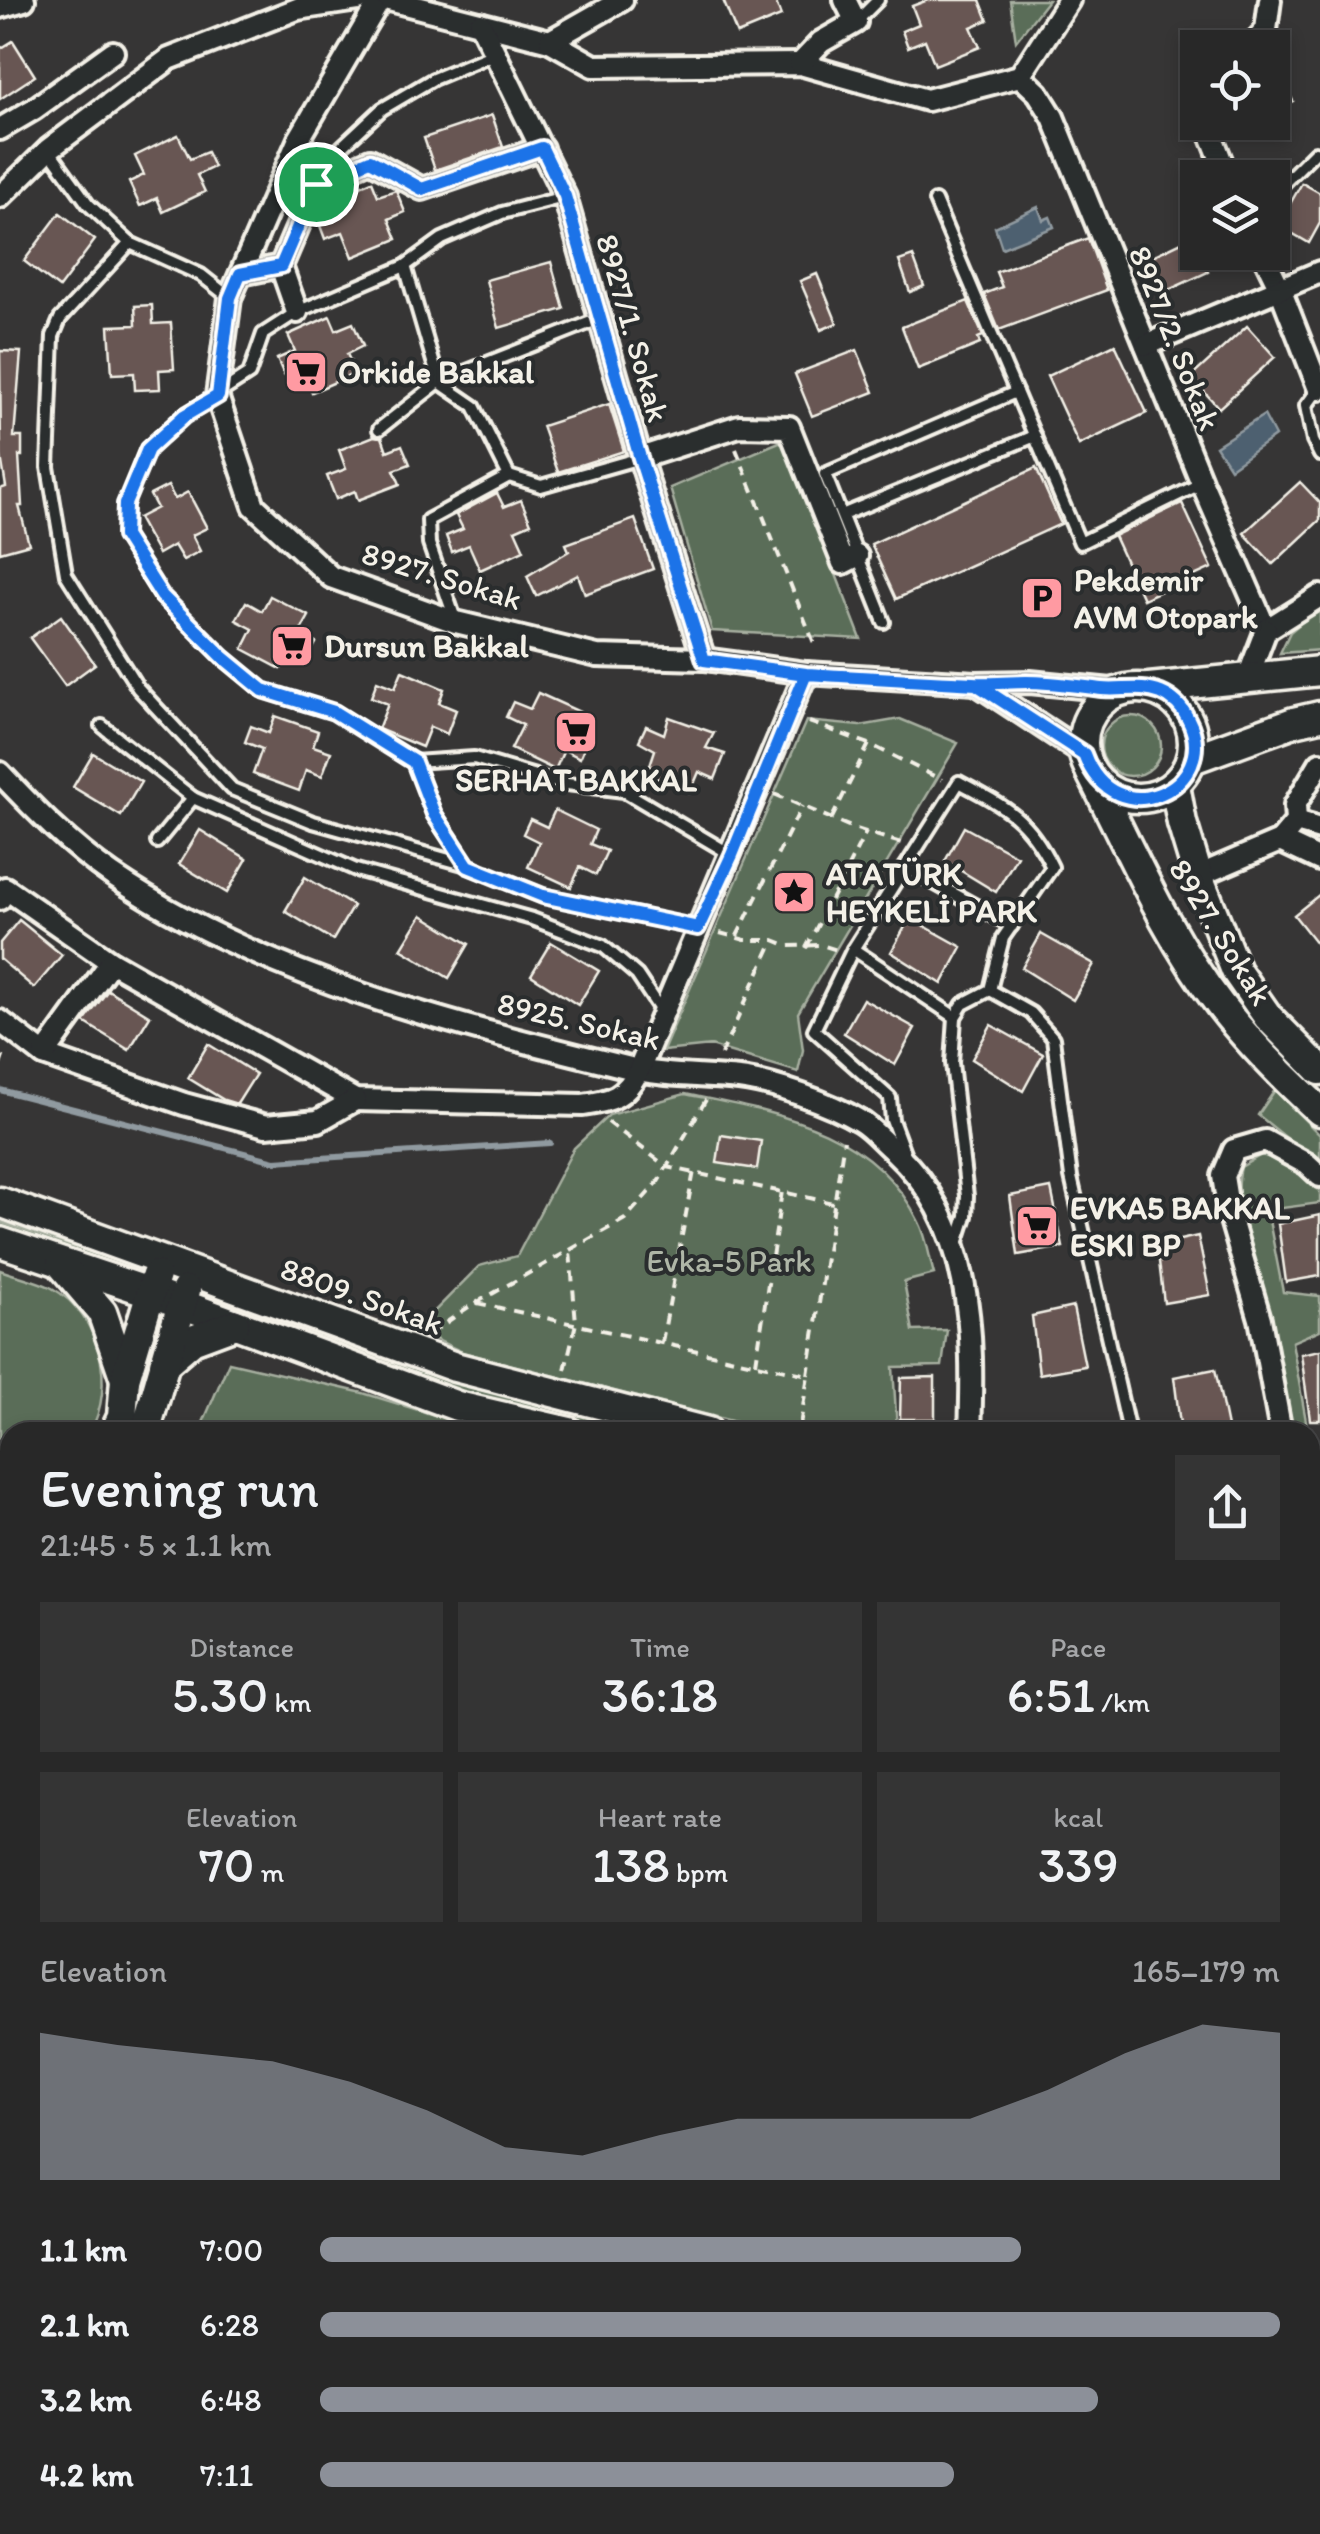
<!DOCTYPE html>
<meta charset="utf-8">
<style>
:root{--surface:#282828;--page:#343434;--text:#f1f3f6;--muted:#a5a6a8;--line:#444445;--accent:#8c9099}
body{margin:0;font-family:Itim,sans-serif;background:var(--page);color:var(--text);height:100vh;display:flex;flex-direction:column;font-size:38px;white-space:nowrap}
*{box-sizing:border-box;margin:0}
p{font-size:32px;color:var(--muted)}
.icon{flex:none;width:55px;height:55px;fill:none;stroke:currentColor;stroke-width:2;stroke-linecap:round;stroke-linejoin:round}
.map{position:relative;flex:1;overflow:hidden}
.side{position:absolute;left:0px;top:1422px;width:1320px;height:1112px;display:flex;flex-direction:column;background:var(--surface);border-radius:30px 30px 0 0;box-shadow:0 5px 15px #0003,0 0 0 2px var(--line)}
.side>*{flex:none}
.fabs{position:absolute;left:1180px;top:30px;display:grid;gap:20px}
.fabs a{display:grid;place-items:center;width:110px;height:110px;border-radius:0px;background:var(--surface);box-shadow:0 5px 15px #0003,0 0 0 2px var(--line);font-size:50px}
.pin{position:absolute;display:grid;place-items:center;width:85px;height:85px;color:#fff;margin:-42px;border:5px solid #fff;border-radius:50%;box-shadow:0 2px 10px #0007}
.round{display:grid;place-items:center;flex:none;width:105px;height:105px;border-radius:0px;background:var(--page)}
.head{display:flex;align-items:center;justify-content:space-between;height:170px;padding:0 40px}
h1{font-size:55px;font-weight:600;line-height:75px}
.figures{display:grid;grid-template-columns:repeat(3,1fr);gap:15px;height:170px;padding:10px 40px}
.figures div{display:grid;align-content:center;border-radius:0px;background:var(--page);text-align:center}
.figures b{font-size:50px;font-weight:600}
.figures small{font-size:28px;font-weight:400}
.figures p{font-size:28px}
.chart{height:280px;padding:20px 40px}
.chart p{display:flex;justify-content:space-between}
.chart svg{width:100%;height:180px;margin-top:10px;fill:var(--accent);opacity:.7}
ul{padding:0 40px;list-style:none;font-size:32px}
li{display:grid;grid-template-columns:160px 120px 1fr;align-items:center;height:75px}
li i{height:25px;border-radius:12px;background:var(--accent)}
.map>svg:first-child{display:block}
</style>
<div class="map">
<svg width="1320" height="2534" viewBox="0 0 1320 2534">
<rect width="100%" height="100%" fill="#363535"/>
<filter id="ink" filterUnits="userSpaceOnUse"><feTurbulence type="fractalNoise" baseFrequency=".01" numOctaves="2"/><feDisplacementMap in="SourceGraphic" scale="20" xChannelSelector="R" yChannelSelector="G"/><feConvolveMatrix kernelMatrix="1 2 1 2 8 2 1 2 1" color-interpolation-filters="sRGB"/></filter>
<g filter="url(#ink)">
<g fill="#5a6d58" stroke="#a7afa0" stroke-width="2.5">
<polygon points="1010,0 1048,0 1016,41"/>
<polygon points="784,440 861,639 712,631 670,488"/>
<polygon points="1320,607 1320,650 1280,653 1290,632"/>
<circle cx="1131" cy="746" r="30"/>
<polygon points="900,719 958,743 798,1013 803,1050 798,1072 711,1046 663,1051 806,721 860,726"/>
<polygon points="1275,1090 1320,1135 1320,1165 1258,1115"/>
<path d="M685 1094C777 1113 873 1128 919 1222 927 1237 929 1257 934 1274L904 1282 913 1331 947 1330 942 1366 893 1367 897 1429H943L942 1432H775L462 1352 416 1330 479 1266 517 1256 574 1148 609 1115Z"/>
<path d="M1261 1155 1294 1165 1320 1191V1203L1267 1210 1283 1292 1320 1296V1330L1292 1342 1308 1432H1288C1281 1397 1277 1361 1269 1325 1259 1279 1230 1212 1241 1167Z"/>
<polygon points="0,1222 144,1270 143,1276 0,1229"/>
<path d="M0 1270C16 1276 36 1280 52 1288 101 1315 116 1386 90 1432H10V1478L0 1477Z"/>
<polygon points="210,1294 347,1347 456,1383 654,1432 616,1432 446,1390 208,1301"/>
<polygon points="229,1362 363,1393 490,1432 199,1432"/>
</g>
<g fill="#4e6070" stroke="#909aa0" stroke-width="2.5">
<polygon points="1038,207 1043,220 1050,217 1054,227 1002,248 995,227"/>
<polygon points="1264,415 1275,436 1230,468 1216,446"/>
</g>
<g fill="none" stroke-linecap="round" stroke-linejoin="round">
<polyline stroke="#909aa0" stroke-width="6" points="0,1090 275,1161 550,1143"/>
</g>
<g fill="#685652" stroke="#f4f1e8" stroke-width="2.5">
<polygon points="723,0 775,0 781,16 737,34"/>
<polygon points="928,0 980,0 988,20 971,27 980,47 935,65 925,40 908,47 902,31 919,24 912,6"/>
<polygon points="13,41 35,76 0,99 0,49"/>
<polygon points="1272,59 1293,101 1272,112"/>
<polygon points="492,115 503,147 435,170 424,138"/>
<polygon points="178,135 190,159 207,152 214,167 197,175 205,192 163,212 157,198 140,206 129,182 144,175 135,156"/>
<polygon points="372,181 378,196 396,190 405,212 389,219 397,239 353,257 343,232 325,239 319,223 337,216 330,199"/>
<polygon points="1302,183 1320,193 1320,223 1309,243 1278,225"/>
<polygon points="60,213 95,240 59,288 24,261"/>
<polygon points="1192,237 1208,272 1160,294 1144,260"/>
<polygon points="1088,238 1107,290 999,330 984,294 1002,287 996,272"/>
<polygon points="913,256 924,286 910,292 899,261"/>
<polygon points="551,262 564,309 499,328 486,280"/>
<polygon points="817,274 837,323 821,330 800,281"/>
<polygon points="968,301 983,336 978,338 980,344 918,369 902,327"/>
<polygon points="152,305 153,324 171,323 174,369 159,370 160,389 135,390 134,373 112,374 109,326 136,325 135,306"/>
<polygon points="330,316 336,330 353,323 363,346 347,354 356,373 312,392 301,367 284,375 277,359 295,351 288,335"/>
<polygon points="1247,326 1275,357 1219,408 1191,377"/>
<polygon points="1115,344 1147,413 1079,445 1047,376"/>
<polygon points="857,350 874,392 812,416 795,374"/>
<polygon points="0,351 21,352 14,437 22,437 22,456 19,456 22,506 19,506 29,544 0,552 0,489 6,487 1,456"/>
<polygon points="609,404 624,451 558,472 542,426"/>
<polygon points="374,436 382,437 387,451 402,445 410,464 394,470 400,484 358,500 355,491 336,499 327,476 346,469 339,450"/>
<polygon points="1036,468 1061,524 896,599 871,544"/>
<polygon points="1300,482 1320,503 1320,520 1273,564 1244,533"/>
<polygon points="168,486 175,499 188,492 207,528 192,535 200,551 183,560 174,545 158,554 138,518 157,508 150,495"/>
<polygon points="497,493 504,507 521,500 531,523 515,530 524,550 480,570 469,545 452,552 446,536 463,529 456,515"/>
<polygon points="1182,503 1212,568 1143,599 1114,536"/>
<polygon points="635,519 653,569 585,594 578,575 536,596 527,576 569,551 566,544"/>
<polygon points="270,596 309,616 299,634 316,643 305,663 289,655 281,669 243,649 253,629 236,620 246,602 262,611"/>
<polygon points="61,616 95,664 65,686 30,638"/>
<polygon points="402,671 444,689 439,703 456,710 447,734 430,727 422,747 378,729 388,704 371,697 377,681 395,688"/>
<polygon points="538,693 580,712 573,726 590,734 580,758 564,750 555,770 511,749 523,725 506,717 513,702 530,709"/>
<polygon points="275,716 318,731 313,746 331,752 322,776 306,770 299,791 253,774 262,749 245,742 251,726 269,733"/>
<polygon points="669,717 714,733 706,748 725,754 715,779 699,772 690,793 647,774 655,750 639,741 646,726 664,734"/>
<polygon points="93,753 141,782 121,816 73,787"/>
<polygon points="555,810 596,830 590,844 607,851 596,875 580,867 571,887 528,867 539,842 523,834 530,819 547,827"/>
<polygon points="964,827 1017,856 996,892 945,861"/>
<polygon points="200,830 247,859 227,893 179,864"/>
<polygon points="305,877 353,906 333,940 285,911"/>
<polygon points="1320,894 1320,948 1294,915"/>
<polygon points="422,915 469,944 449,978 401,949"/>
<polygon points="910,918 962,947 942,984 891,952"/>
<polygon points="19,920 62,955 34,988 0,959 0,943"/>
<polygon points="1041,934 1094,964 1073,1000 1022,968"/>
<polygon points="551,942 599,971 578,1005 531,975"/>
<polygon points="108,990 150,1016 129,1050 84,1022"/>
<polygon points="863,999 915,1028 895,1065 844,1033"/>
<polygon points="991,1025 1043,1054 1023,1091 972,1059"/>
<polygon points="208,1044 256,1074 237,1104 224,1100 188,1078"/>
<polygon points="721,1135 761,1141 757,1169 717,1163"/>
<polygon points="1051,1188 1063,1247 1018,1255 1010,1196"/>
<polygon points="1320,1215 1320,1276 1286,1282 1278,1224"/>
<polygon points="1198,1236 1210,1295 1164,1303 1157,1245"/>
<polygon points="1073,1307 1085,1366 1039,1374 1032,1316"/>
<polygon points="1320,1350 1320,1420 1310,1420 1301,1354"/>
<polygon points="1215,1369 1227,1427 1181,1432 1174,1377"/>
<polygon points="935,1377 935,1419 900,1419 901,1378"/>
</g>
<g fill="none" stroke-linecap="round" stroke-linejoin="round">
<g stroke="#f4f1e8" stroke-width="18">
<g id="service">
<polyline points="856,22 878,0"/>
<polyline points="49,150 88,204 130,243 201,275 230,298"/>
<polyline points="290,163 336,152 382,109 433,79 496,53"/>
<polyline points="1272,195 1315,152"/>
<polyline points="564,197 502,213 442,239 405,266 297,312 263,334 249,374 184,416 147,449 125,504 124,536 161,596 223,657 263,690 335,712 414,762 434,814 468,866 543,896 698,928"/>
<polyline points="935,201 1080,543 1202,483"/>
<polyline points="130,243 60,319 53,336 48,467 66,574 138,688 232,789 313,822 467,865"/>
<polyline points="599,319 439,382 474,406 509,476 541,486 640,458"/>
<polyline points="1319,388 1306,406 1313,441 1320,455"/>
<polyline points="379,429 439,382 405,266"/>
<polyline points="842,515 1035,436"/>
<polyline points="456,622 429,544 428,520 509,476"/>
<polyline points="884,622 825,474 1016,392"/>
<polyline points="102,726 193,798"/>
<polyline points="414,762 474,758 559,783 624,791 732,855"/>
<polyline points="157,842 193,798 356,870 532,919 603,946 637,975 661,1011"/>
<polyline points="905,867 1012,926"/>
<polyline points="853,949 955,1017"/>
<polyline points="990,990 1031,1013 1053,1038 1071,1177 1129,1432"/>
<path d="M905 1155 892 1120 890 1098 814 1030 853 949 959 782C1006 807 1028 818 1052 867L1003 938 990 990 963 1004 955 1017 952 1063 967 1196 966 1216 956 1247"/>
<polyline points="410,2534 414,2525"/>
</g>
</g>
<g stroke="#f4f1e8" stroke-width="28">
<g id="minor">
<polyline points="380,0 299,139 230,298 217,396 254,506 331,577 456,622 597,656 704,659 806,673 976,683 1030,682 1122,691"/>
<polyline points="389,0 550,41 594,66 800,64 927,100 1020,76 1069,0"/>
<polyline points="0,7 24,0"/>
<polyline points="480,23 565,197 640,458 704,659"/>
<polyline points="550,41 622,0"/>
<polyline points="1249,48 1266,30 1270,0"/>
<polyline points="800,64 821,42 856,22 845,0"/>
<polyline points="1020,76 1038,93 1053,117 1202,483 1266,630"/>
<polyline points="1206,122 1228,178"/>
<polyline points="0,129 34,109 113,52"/>
<polyline points="0,197 49,149 169,59 297,9 358,0"/>
<polyline points="1262,252 1280,289 1319,389"/>
<polyline points="281,266 297,312"/>
<polyline points="241,274 281,266 316,184 370,160 422,189 542,148"/>
<polyline points="1146,345 1320,272"/>
<polyline points="640,458 739,426 789,427 843,563 857,556"/>
<polyline points="1266,630 1320,596"/>
<polyline points="1248,677 1266,630"/>
<polyline points="976,683 1084,754"/>
<path d="M0 773C35 810 70 846 112 875 263 978 457 1026 634 1069 667 1077 705 1075 739 1079 774 1083 830 1103 860 1121 872 1128 883 1142 894 1151 973 1224 974 1332 970 1432"/>
<polyline points="1296,822 1320,829"/>
<polyline points="1280,841 1296,822 1295,805 1320,763"/>
<polyline points="1198,876 1280,841 1320,860"/>
<path d="M0 899 5 888 111 962 355 1100 583 1105C612 1101 625 1097 639 1070L806 673"/>
<polyline points="0,1021 44,1055 184,1104 266,1126 318,1121 355,1100"/>
<polyline points="44,1055 111,962"/>
<polyline points="1281,1432 1260,1319 1229,1213 1223,1176 1234,1150 1265,1141 1307,1164 1320,1176"/>
<polyline points="0,1582 10,1582"/>
<polyline points="1310,1584 1320,1583"/>
<polyline points="1310,1755 1320,1756"/>
<polyline points="0,1794 10,1794"/>
<polyline points="1310,2222 1320,2217"/>
<polyline points="0,2523 10,2502"/>
<polyline points="920,2525 939,2534"/>
<polyline points="460,2534 466,2525"/>
</g>
</g>
<g stroke="#f4f1e8" stroke-width="35">
<g id="tertiary">
<circle cx="1138" cy="743" r="55"/>
<polyline points="1149,688 1320,671"/>
<polyline points="1192,759 1294,722 1320,716"/>
<path d="M1090 771C1130 849 1166 935 1220 1005 1250 1044 1284 1078 1320 1111"/>
<polyline points="1175,785 1182,823 1198,876 1236,971 1268,1017 1320,1070"/>
<polyline points="0,1202 455,1367 708,1432"/>
<polyline points="0,1242 152,1293 457,1406 569,1432"/>
<polyline points="61,1264 102,1312 125,1379"/>
<polyline points="164,1364 192,1340 235,1324"/>
<polyline points="115,1432 122,1417 125,1379 156,1275"/>
<polyline points="145,1432 186,1290"/>
<polyline points="1310,1507 1320,1507"/>
<polyline points="0,1510 10,1509"/>
<polyline points="0,1536 10,1536"/>
<polyline points="1310,1542 1320,1541"/>
<polyline points="1310,1956 1320,1954"/>
<polyline points="0,1968 10,1968"/>
<polyline points="1310,1980 1320,1979"/>
<polyline points="0,2002 10,2002"/>
<polyline points="1310,2171 1320,2166"/>
<polyline points="798,2534 804,2525"/>
<polyline points="827,2534 834,2525"/>
</g>
</g>
<g stroke="#f4f1e8" stroke-width="4" stroke-dasharray="10 8" stroke-linecap="butt">
<polyline points="736,449 816,648"/>
<polyline points="809,722 869,744 942,780"/>
<polyline points="774,794 853,828 904,844"/>
<polyline points="832,818 869,744"/>
<polyline points="720,933 745,940 774,940 789,946 821,945 837,950"/>
<polyline points="737,936 802,806"/>
<polyline points="806,948 866,832"/>
<polyline points="721,1055 773,941"/>
<polyline points="0,1065 5,1051"/>
<polyline points="608,1122 667,1167 833,1203"/>
<polyline points="477,1303 808,1375 799,1432"/>
<polyline points="431,1333 467,1308 625,1219 658,1182 707,1098"/>
<polyline points="662,1342 694,1171"/>
<polyline points="756,1363 782,1191"/>
<polyline points="565,1370 576,1323 570,1251"/>
<polyline points="808,1375 844,1140"/>
</g>
<use href="#service" stroke="#2a2d2e" stroke-width="10"/>
<use href="#minor" stroke="#2a2d2e" stroke-width="20"/>
<use href="#tertiary" stroke="#2a2d2e" stroke-width="28"/>
</g>
</g>
<g fill="none" stroke-linecap="round" stroke-linejoin="round" filter="url(#ink)">
<g stroke="#fff" stroke-width="20">
<path id="route" d="M316 184 281 266 240 274 230 298 218 396 184 416 148 449 125 504 124 536 162 596 223 657 263 690 334 712 414 762 434 814 468 866 543 896 698 928 732 855 806 674C861 677 917 681 973 683 990 684 1008 682 1026 682 1051 682 1077 686 1102 689 1122 691 1141 685 1161 693 1173 698 1182 707 1188 719 1223 786 1115 839 1084 754L976 684 806 674 704 660 640 458 565 196 542 148 422 189 370 160 316 184"/>
</g>
<use href="#route" stroke="#1a73e8" stroke-width="12"/>
</g>
<defs>
<g id="supermarket-square" transform="scale(2.25)"><rect x="-9" y="-9" width="18" height="18" rx="4" fill="#ff9aa2" stroke="#2a2d2e"/><path d="M-6-5.5h2.5l.6 2H6L4.5 2H-2.5L-4.4-4H-6ZM-1.5 3.2a1.3 1.3 0 1 0 .1 0ZM3 3.2a1.3 1.3 0 1 0 .1 0Z" fill="#111"/></g>
<g id="parking-square" transform="scale(2.25)"><rect x="-9" y="-9" width="18" height="18" rx="4" fill="#ff9aa2" stroke="#2a2d2e"/><path d="M-3.5-5.5H1a3.5 3.5 0 0 1 0 7H-1V5.5H-3.5ZM-1-3.4V-.6H.8a1.4 1.4 0 0 0 0-2.8Z" fill="#111"/></g>
<g id="sight-square" transform="scale(2.25)"><rect x="-9" y="-9" width="18" height="18" rx="4" fill="#ff9aa2" stroke="#2a2d2e"/><path d="M0-6L1.8-2.2L6-1.7L2.9 1.2L3.7 5.4L0 3.3L-3.7 5.4L-2.9 1.2L-6-1.7L-1.8-2.2Z" fill="#111"/></g>
</defs>
<g fill-rule="evenodd">
<use href="#supermarket-square" x="306" y="372"/>
<use href="#parking-square" x="1042" y="598"/>
<use href="#supermarket-square" x="292" y="646"/>
<use href="#supermarket-square" x="576" y="732"/>
<use href="#sight-square" x="794" y="892"/>
<use href="#supermarket-square" x="1037" y="1226"/>
</g>
<g text-anchor="middle" dominant-baseline="central" stroke-width="8" stroke-linejoin="round" paint-order="stroke">
<g font-size="32" fill="#f4f1e8" stroke="#2a2d2e">
<text transform="translate(633 328) rotate(74)">8927/1. Sokak</text>
<text transform="translate(1175 338) rotate(68)">8927/2. Sokak</text>
<text transform="translate(442 576) rotate(17)">8927. Sokak</text>
<text transform="translate(1221 932) rotate(58)">8927. Sokak</text>
<text transform="translate(579 1021) rotate(13)">8925. Sokak</text>
<text transform="translate(362 1296) rotate(20)">8809. Sokak</text>
</g>
<g font-size="32" font-weight="bold" fill="#f4f1e8" stroke="#2a2d2e" text-anchor="start">
<text x="338" y="372">Orkide Bakkal</text>
<text x="1074" y="580">Pekdemir<tspan x="1074" dy="37">AVM Otopark</tspan></text>
<text x="324" y="646">Dursun Bakkal</text>
<text x="576" y="780" text-anchor="middle">SERHAT BAKKAL</text>
<text x="826" y="874">ATATÜRK<tspan x="826" dy="37">HEYKELİ PARK</tspan></text>
<text x="1070" y="1208">EVKA5 BAKKAL<tspan x="1070" dy="37">ESKI BP</tspan></text>
</g>
<g font-size="32" fill="#afb6a7" stroke="#2a2d2e">
<text x="729" y="1261">Evka-5 Park</text>
</g>
</g>
</svg>
<div class="fabs">
<a><svg class="icon" aria-label="locate" viewBox="0 0 24 24"><circle cx="12" cy="12" r="6"/><path d="M12 2v4M12 18v4M2 12h4M18 12h4"/></svg></a>
<a><svg class="icon" aria-label="layers" viewBox="0 0 24 24"><path d="M12 4l9 5-9 5-9-5zM3 14l9 5 9-5"/></svg></a>
</div>
<div class="pin" style="left:316px;top:184px;background:#1e9e55"><svg class="icon" aria-label="arrive" viewBox="0 0 24 24"><path d="M6 21V4h12l-3 4 3 4H6"/></svg></div>
<section class="side">
<div class="head"><div><h1>Evening run</h1><p>21:45 · 5 × 1.1 km</p></div><a class="round"><svg class="icon" aria-label="share" viewBox="0 0 24 24"><path d="M12 15V3M7 8l5-5 5 5M5 13v7h14v-7"/></svg></a></div>
<div class="figures">
<div><p>Distance</p><b>5.30<small> km</small></b></div>
<div><p>Time</p><b>36:18</b></div>
<div><p>Pace</p><b>6:51<small> /km</small></b></div>
</div>
<div class="figures">
<div><p>Elevation</p><b>70<small> m</small></b></div>
<div><p>Heart rate</p><b>138<small> bpm</small></b></div>
<div><p>kcal</p><b>339</b></div>
</div>
<div class="chart"><p><span>Elevation</span>165–179 m</p>
<svg viewBox="0 0 160 44" preserveAspectRatio="none"><path d="M0 44V8L10 11L20 13L30 15L40 20L50 27L60 36L70 38L80 33L90 29L100 29L110 29L120 29L130 22L140 13L150 6L160 8V44z"/></svg>
</div>
<ul>
<li><b>1.1 km</b>7:00<i style="width:73%"></i></li>
<li><b>2.1 km</b>6:28<i style="width:100%"></i></li>
<li><b>3.2 km</b>6:48<i style="width:81%"></i></li>
<li><b>4.2 km</b>7:11<i style="width:66%"></i></li>
</ul>
</section>
</div>
